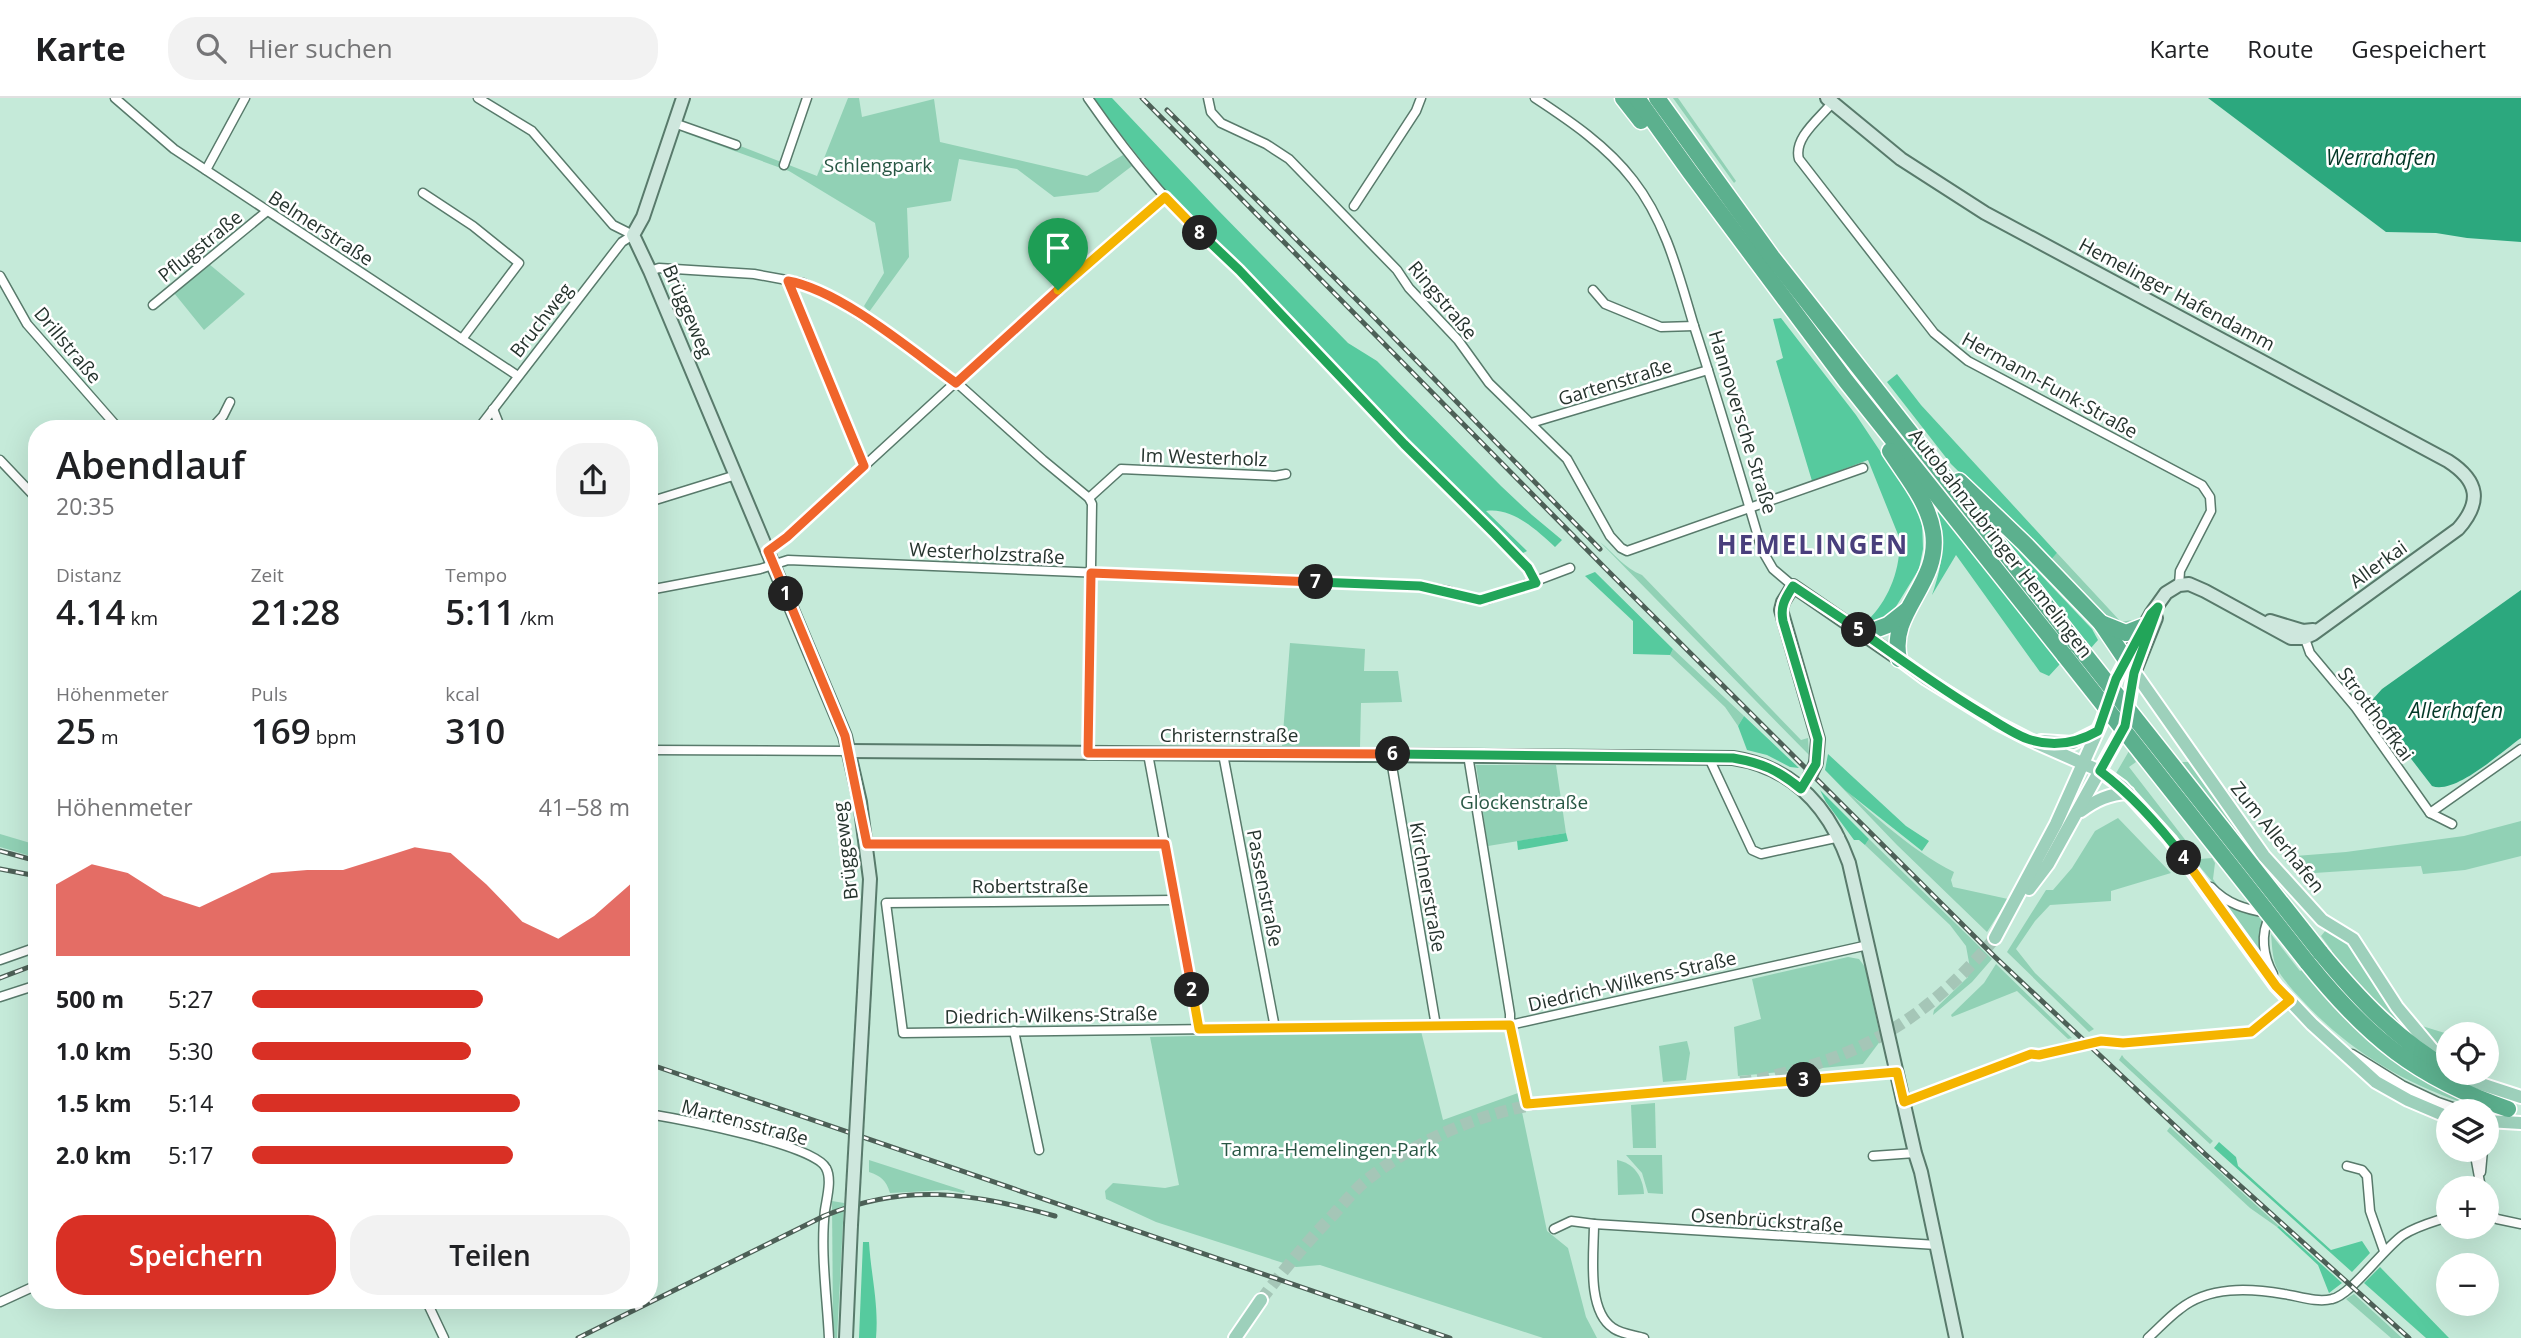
<!DOCTYPE html>
<html lang="de">
<meta charset="utf-8">
<style>
:root{--surface:#fff;--page:#f2f2f2;--text:#202124;--muted:#757577;--line:#e0e0e0;--accent:#d93025}
body{margin:0;font-family:"Open Sans",sans-serif;background:var(--page);color:var(--text);height:100vh;display:flex;flex-direction:column;font-size:26px;white-space:nowrap}
*{box-sizing:border-box;margin:0}
p{font-size:23px;color:var(--muted)}
.icon{flex:none;width:38px;height:38px;fill:none;stroke:currentColor;stroke-width:2;stroke-linecap:round;stroke-linejoin:round}
.map{position:relative;flex:1;overflow:hidden}
.sheet{position:absolute;left:28px;top:322px;width:630px;height:889px;display:flex;flex-direction:column;background:var(--surface);border-radius:28px;box-shadow:0 7px 28px #0002}
.sheet>*{flex:none}
.tools{position:absolute;left:2436px;top:924px;display:grid;gap:14px}
.tools a{display:grid;place-items:center;width:63px;height:63px;border-radius:50%;background:var(--surface);box-shadow:0 7px 28px #0002;font-size:35px}
.pin{position:absolute;display:grid;place-items:center;width:60px;height:60px;color:#fff;margin:-72px -30px;border-radius:50% 50% 50% 0;rotate:-45deg;box-shadow:0 0 7px #0007}
.pin .icon{rotate:45deg}
.km{position:absolute;width:35px;height:35px;margin:-18px;border-radius:50%;background:#222;color:#fff;font-size:19px;line-height:35px;text-align:center}
.round{display:grid;place-items:center;flex:none;width:74px;height:74px;border-radius:28px;background:var(--page)}
.headline{display:flex;align-items:center;justify-content:space-between;height:119px;padding:0 28px}
h1{font-size:38px;font-weight:600;line-height:52px}
.stats{display:grid;grid-template-columns:repeat(3,1fr);gap:10px;height:119px;padding:7px 28px}
.stats div{display:grid;align-content:center}
.stats b{font-size:35px;font-weight:600}
.stats small{font-size:19px;font-weight:400}
.stats p{font-size:19px}
.chart{height:196px;padding:14px 28px}
.chart p{display:flex;justify-content:space-between}
.chart svg{width:100%;height:126px;margin-top:7px;fill:var(--accent);opacity:.7}
.cta{display:flex;gap:14px;margin-top:auto;padding:14px 28px}
.cta a{flex:1;height:80px;border-radius:28px;background:var(--accent);color:#fff;font-size:28px;font-weight:600;line-height:80px;text-align:center}
.cta a+a{background:var(--page);color:var(--text)}
ul{padding:0 28px;list-style:none;font-size:23px}
li{display:grid;grid-template-columns:112px 84px 1fr;align-items:center;height:52px}
li i{height:18px;border-radius:9px;background:var(--accent)}
header{display:flex;align-items:center;gap:42px;box-sizing:border-box;height:98px;padding:0 35px;background:var(--surface);border-bottom:2px solid var(--line)}
header strong{font-size:33px}
nav{display:flex;gap:38px;margin-inline-start:auto;font-size:24px}
.search{width:490px;height:63px;background:var(--page);display:flex;align-items:center;gap:18px;box-sizing:border-box;padding:0 24px;border-radius:28px;color:var(--muted);font-size:26px}
.map>svg:first-child{display:block}
</style>
<header>
<strong>Karte</strong>
<div class="search"><svg class="icon" aria-label="search" viewBox="0 0 24 24"><circle cx="10" cy="10" r="6"/><path d="M15 15l6 6"/></svg>Hier suchen</div>
<nav><a>Karte</a><a>Route</a><a>Gespeichert</a></nav>
</header>
<div class="map">
<svg width="2521" height="1240" viewBox="0 0 2521 1240">
<rect width="100%" height="100%" fill="#c5ead9"/>
<g fill="#91d1b5">
<polygon points="848,0 859,0 862,19 934,1 940,44 1087,78 1123,57 1132,68 1098,94 1054,99 1017,71 959,61 951,103 907,110 909,159 869,214 864,208 884,175 875,125 789,73 685,35 689,28 817,78"/>
<polygon points="1673,0 1678,0 1736,83 1734,85"/>
<polygon points="209,166 245,196 204,232 174,195"/>
<path d="M1600 444C1614 455 1625 471 1642 477L1801 642 1808 640 1809 657Z"/>
<polygon points="2057,455 2121,524 2132,522 2124,526 2107,520 2050,463"/>
<polygon points="1290,545 1365,551 1364,573 1398,573 1402,604 1361,605 1360,649 1282,648"/>
<polygon points="1673,551 1744,618 1738,628 1725,609 1670,557"/>
<polygon points="2129,653 2136,664 2129,669 2200,761 2212,760 2215,765 2213,781 2222,795 2147,706 2115,677"/>
<polygon points="2182,664 2189,664 2272,776 2275,786"/>
<polygon points="1476,667 1556,667 1566,735 1488,748"/>
<path d="M1825 672C1860 706 1911 753 1954 774L1951 782 1953 789 2008 801 1987 834 1897 747Z"/>
<polygon points="2118,720 2171,775 2111,793 2111,803 2050,807 2035,823 2016,851 2035,875 2094,931 2089,934 2007,854 2046,792 2053,792 2072,770 2095,733"/>
<polygon points="2521,723 2521,758 2465,772 2423,776 2421,768 2299,776 2282,759 2346,754 2464,738"/>
<polygon points="0,736 37,747 37,760 0,749"/>
<polygon points="1869,741 1992,861 1972,884 1933,917 1934,912 1968,879 1964,872 1970,870 1966,848 1950,827 1865,747"/>
<path d="M2218 801C2230 809 2258 816 2264 823 2259 838 2260 851 2265 865Z"/>
<polygon points="2326,832 2350,845 2417,940 2415,942 2388,921 2330,855 2332,853 2321,838"/>
<path d="M2271 836 2300 873 2304 871 2345 919 2386 955 2512 1016V1019L2487 1016V1013C2473 1013 2470 1007 2458 1003 2398 982 2345 949 2302 902 2293 892 2281 880 2276 868 2272 858 2272 846 2271 836Z"/>
<polygon points="1848,859 1859,861 1865,869 1881,942 1863,966 1738,978 1734,929 1761,921 1752,881"/>
<polygon points="1996,866 2072,940 2068,941 2017,893 1952,919 1951,917 1984,885"/>
<polygon points="2422,928 2448,936 2448,958 2421,929"/>
<polygon points="1421,933 1443,1022 1518,995 1547,1133 1568,1150 1586,1219 1597,1240 1543,1240 1320,1167 1296,1169 1156,1124 1106,1101 1105,1093 1113,1085 1165,1090 1179,1087 1150,939"/>
<polygon points="1687,943 1690,955 1686,982 1663,984 1659,948"/>
<polygon points="2122,957 2124,960 2213,1043 2210,1046 2119,962"/>
<polygon points="1655,1005 1656,1050 1633,1050 1631,1007"/>
<polygon points="2170,1029 2279,1128 2277,1129 2250,1110 2167,1033"/>
<polygon points="1626,1057 1662,1057 1663,1096 1648,1095 1642,1075"/>
<path d="M869 1062 965 1093 964 1095 947 1092 890 1095C886 1082 881 1078 869 1074Z"/>
<path d="M1617 1062C1634 1065 1643 1079 1644 1096L1618 1097Z"/>
<polygon points="832,1103 844,1105 837,1240 835,1240 833,1229"/>
<polygon points="2354,1196 2402,1240 2391,1240 2346,1201"/>
</g>
<g fill="#56ca9e">
<path d="M1092 0H1112L1215 109 1348 245 1377 263 1501 388 1532 417 1562 442 1555 449C1537 432 1512 409 1486 413L1527 453 1521 456 1280 213 1168 96Z"/>
<path d="M1781 220 1856 317 1914 404 1922 422 1923 451 1919 471 1889 520 1874 527 1868 522C1889 502 1902 468 1899 439L1868 362 1812 383 1776 263 1783 260 1773 221Z"/>
<polygon points="1897,276 1921,307 2057,455 2050,463 1951,366 1887,284"/>
<path d="M1939 413 2060 566 2049 578 2040 574 1956 457 1932 497C1942 469 1946 444 1936 416Z"/>
<polygon points="1986,419 2092,531 2098,542 2090,551"/>
<polygon points="1595,474 1673,551 1670,557 1633,556 1633,523 1585,478"/>
<polygon points="1744,618 1799,670 1790,669 1767,657 1747,652 1738,628"/>
<polygon points="1828,656 1906,728 1929,743 1922,753 1845,692 1825,672"/>
<polygon points="1820,692 1869,741 1865,747 1859,742 1854,742 1826,704"/>
<polygon points="1566,735 1568,743 1518,752 1517,743"/>
<polygon points="2219,1044 2236,1059 2238,1068 2331,1152 2362,1143 2370,1155 2352,1174 2214,1050"/>
<polygon points="2279,1128 2342,1185 2329,1195 2318,1167 2277,1129"/>
<path d="M863 1144H869C871 1178 879 1206 876 1240H859Z"/>
<polygon points="2380,1169 2449,1240 2426,1240 2364,1185"/>
</g>
<g fill="#2ca87e">
<polygon points="2208,0 2521,0 2521,144 2467,140 2436,135 2386,134"/>
<path d="M2521 492V640C2501 654 2455 697 2432 688L2372 610V602L2382 591Z"/>
</g>
<g fill="none" stroke-linecap="round" stroke-linejoin="round">
<g stroke="#a5c6b7" stroke-width="12" stroke-dasharray="12 6" stroke-linecap="butt">
<path d="M1740 984C1758 983 1775 977 1792 973 1879 950 1938 908 1995 840"/>
<path d="M1261 1202C1284 1171 1307 1144 1334 1116 1343 1106 1353 1094 1363 1085 1413 1044 1475 1017 1537 1006"/>
</g>
<g stroke="#587a6b" stroke-width="11">
<g id="street">
<polyline points="115,0 174,51 518,278"/>
<path d="M1088 0C1131 62 1181 123 1239 172L1404 347 1494 435 1528 470 1536 484"/>
<polyline points="1208,0 1211,14 1221,25 1266,46 1289,61 1397,172 1409,190 1458,242 1489,285 1567,361 1610,438 1621,450 1627,453 1863,370"/>
<path d="M1535 0C1570 23 1607 48 1633 82 1666 124 1679 178 1694 228 1718 302 1740 377 1762 452L1773 471 1793 488"/>
<path d="M1832 5C1820 20 1793 40 1799 61L1934 235 1968 263 2202 387 2210 399 2211 413 2180 473 2179 487"/>
<polyline points="674,25 736,47"/>
<polyline points="784,67 807,0"/>
<polyline points="206,72 245,0"/>
<polyline points="423,95 473,128 519,165 462,241"/>
<polyline points="1354,108 1416,13 1421,0"/>
<polyline points="650,173 659,170 754,176 803,185 827,196 885,233 956,284 1043,362 1089,400 1092,406 1088,655"/>
<polyline points="0,178 27,226 119,331"/>
<polyline points="788,183 864,368"/>
<polyline points="1593,192 1605,206 1661,229 1694,228"/>
<polyline points="153,207 266,114"/>
<polyline points="493,311 501,331"/>
<polyline points="1531,325 1708,272"/>
<polyline points="211,331 223,318 230,304"/>
<polyline points="478,331 622,144 633,137 613,127 532,33 478,0"/>
<polyline points="0,362 37,401"/>
<polyline points="1089,400 1121,371 1275,378 1286,376"/>
<polyline points="649,404 736,377"/>
<polyline points="768,453 787,439 995,248 1165,99"/>
<polyline points="649,492 760,471 788,462 1420,488 1448,493 1467,500 1488,501 1570,470"/>
<polyline points="2303,535 2310,555 2356,610 2430,715 2452,726"/>
<polyline points="649,652 848,653"/>
<polyline points="1148,656 1199,931"/>
<polyline points="1223,656 1275,930"/>
<polyline points="1390,656 1436,928"/>
<polyline points="1468,657 1510,916 1510,927 1526,1006 1897,974"/>
<polyline points="1709,660 1752,752 1761,756 1840,739"/>
<polyline points="2430,715 2521,651"/>
<polyline points="867,746 1165,746"/>
<path d="M2211 789C2227 806 2245 811 2267 815"/>
<polyline points="1175,802 886,805 903,935 1510,927 1868,847"/>
<path d="M2270 818C2260 836 2263 858 2273 876"/>
<polyline points="0,862 37,849"/>
<polyline points="0,899 37,887"/>
<polyline points="1014,933 1039,1052"/>
<polyline points="2352,956 2402,987 2438,1004 2464,1013"/>
<polyline points="1904,1004 2031,956 2039,957 2101,943 2123,945 2251,934 2289,901"/>
<path d="M649 1016C679 1021 814 1046 826 1070 832 1081 827 1099 825 1112 820 1152 827 1199 829 1240"/>
<polyline points="2474,1052 2481,1090"/>
<polyline points="1873,1058 1915,1055"/>
<polyline points="2347,1068 2362,1072 2367,1078 2370,1113 2384,1153"/>
<polyline points="2481,1074 2483,1052"/>
<polyline points="2487,1112 2497,1121 2521,1126"/>
<polyline points="1594,1126 1937,1147"/>
<path d="M1554 1131 1571 1123 1594 1126C1594 1155 1586 1212 1613 1230 1621 1236 1634 1237 1644 1240"/>
<polyline points="426,1202 444,1240"/>
<polyline points="0,1204 37,1187"/>
<path d="M2148 1240C2159 1230 2169 1219 2180 1211 2209 1188 2249 1190 2284 1196 2298 1198 2317 1205 2332 1201 2351 1197 2383 1151 2403 1137 2417 1128 2433 1124 2448 1119"/>
</g>
</g>
<g stroke="#587a6b" stroke-width="16">
<g id="secondary">
<polyline points="683,0 643,119 633,137 650,173 845,638 860,704 870,781 864,894"/>
<path d="M1827 0 1901 61 1985 115 2448 363C2479 383 2482 404 2458 431L2313 536 2304 540H2291L2205 493 2189 486 2179 487 2166 495 2151 516 2126 562"/>
<polyline points="2270,523 2303,533 2313,532"/>
<polyline points="2134,575 2156,520"/>
<path d="M848 653 1733 660C1793 669 1829 709 1849 765L1915 1055 1921 1074 1956 1240"/>
<polyline points="1816,665 1818,641 1781,512 1783,504 1793,488 1899,561"/>
<polyline points="846,1240 851,1127"/>
</g>
</g>
<g stroke="#fff" stroke-width="16">
<g id="primary">
<polyline points="1899,561 1926,581 1997,625 2030,642 2100,673 2122,689 2170,742 2276,888 2312,926 2376,984 2408,1002 2448,1019"/>
<polyline points="2126,562 2264,758 2322,822 2353,841 2397,909 2442,963"/>
<polyline points="2041,643 2073,645 2097,633"/>
<path d="M2081 713C2096 702 2109 696 2128 695"/>
<polyline points="2029,791 2048,766 2125,627 2134,575"/>
<polyline points="1995,840 2056,726 2102,623 2116,581 2126,562"/>
<polyline points="2456,975 2472,983 2521,999"/>
<polyline points="2487,1023 2521,1025"/>
<polyline points="1235,1240 1261,1202"/>
</g>
</g>
<g stroke="#fff" stroke-width="19">
<g id="highway">
<polyline points="1623,0 1641,23"/>
<polyline points="1637,0 1690,74 1846,283 2065,558"/>
<polyline points="1657,0 1772,159 2078,548"/>
<path d="M1890 353C1906 378 1928 403 1933 434 1941 486 1888 513 1899 561"/>
<polyline points="1959,383 2024,445 2101,525 2126,562"/>
<polyline points="2101,525 2126,535 2144,528"/>
<polyline points="1864,536 1888,527 1907,512"/>
<path d="M2320 854C2358 900 2396 941 2448 971"/>
<path d="M2307 864C2367 939 2417 980 2508 1011"/>
</g>
</g>
<use href="#street" stroke="#fff" stroke-width="8"/>
<use href="#secondary" stroke="#cee7dd" stroke-width="12"/>
<use href="#primary" stroke="#9dd0bb" stroke-width="12"/>
<use href="#highway" stroke="#5cb08e" stroke-width="16"/>
<g stroke="#4d6057" stroke-width="5">
<g id="rail">
<polyline points="1142,0 1606,471 1995,859 2205,1056 2409,1240"/>
<polyline points="1167,12 1375,220 1600,451"/>
<polyline points="0,753 37,763"/>
<polyline points="0,771 37,778"/>
<polyline points="0,880 37,866"/>
<polyline points="649,966 1450,1240"/>
<path d="M578 1240 824 1118C907 1084 971 1095 1055 1118"/>
</g>
</g>
<use href="#rail" stroke="#fff" stroke-width="2.5" stroke-dasharray="8" stroke-linecap="butt"/>
<g stroke="#587a6b" stroke-width="16" stroke-linecap="butt">
<g id="secondary-bridge">
<polyline points="1809,680 1816,665"/>
<polyline points="851,1127 864,894"/>
</g>
</g>
<g stroke="#fff" stroke-width="19" stroke-linecap="butt">
<g id="highway-bridge">
<polyline points="2078,548 2320,854"/>
<polyline points="2065,558 2307,864"/>
</g>
</g>
<use href="#secondary-bridge" stroke="#cee7dd" stroke-width="12"/>
<use href="#highway-bridge" stroke="#5cb08e" stroke-width="16"/>
</g>
<g fill="none" stroke-linecap="round" stroke-linejoin="round">
<g stroke="#fff" stroke-width="14">
<path id="split-1" d="M786 496 768 453 787 439 864 368 788 183C840 192 912 253 956 285L1058 192"/>
</g>
<g stroke="#fff" stroke-width="14">
<polyline id="split-2" points="786,496 845,638 867,746 1165,746 1192,892"/>
</g>
<g stroke="#fff" stroke-width="14">
<polyline id="split-3" points="1192,892 1199,931 1510,927 1527,1006 1804,982"/>
</g>
<g stroke="#fff" stroke-width="14">
<polyline id="split-4" points="1804,982 1897,974 1904,1004 2031,956 2039,957 2101,943 2123,945 2251,934 2290,902 2276,888 2184,760"/>
</g>
<g stroke="#fff" stroke-width="14">
<path id="split-5" d="M1859 532C1902 562 1943 593 1988 619 2001 627 2017 638 2031 642 2054 649 2077 645 2098 633L2116 581 2151 516 2158 509 2134 575 2125 628 2100 673C2133 698 2159 727 2184 760"/>
</g>
<g stroke="#fff" stroke-width="14">
<path id="split-6" d="M1393 656 1733 660C1762 665 1778 672 1801 691L1816 666 1818 641 1783 523C1780 508 1785 501 1793 488L1859 532"/>
</g>
<g stroke="#fff" stroke-width="14">
<polyline id="split-7" points="1316,484 1091,475 1088,655 1393,656"/>
</g>
<g stroke="#fff" stroke-width="14">
<polyline id="split-8" points="1200,135 1239,172 1404,346 1494,435 1528,470 1536,485 1480,502 1420,488 1316,484"/>
</g>
<g stroke="#fff" stroke-width="14">
<polyline id="split-9" points="1058,192 1165,99 1200,135"/>
</g>
<use href="#split-1" stroke="#f0652b" stroke-width="9"/>
<use href="#split-2" stroke="#f0652b" stroke-width="9"/>
<use href="#split-3" stroke="#f5b400" stroke-width="9"/>
<use href="#split-4" stroke="#f5b400" stroke-width="9"/>
<use href="#split-5" stroke="#22a559" stroke-width="9"/>
<use href="#split-6" stroke="#22a559" stroke-width="9"/>
<use href="#split-7" stroke="#f0652b" stroke-width="9"/>
<use href="#split-8" stroke="#22a559" stroke-width="9"/>
<use href="#split-9" stroke="#f5b400" stroke-width="9"/>
</g>
<g text-anchor="middle" dominant-baseline="central" stroke-width="5" stroke-linejoin="round" paint-order="stroke">
<g font-size="19" fill="#285744" stroke="#fff">
<text x="878" y="67">Schlengpark</text>
<text x="1524" y="704">Glockenstraße</text>
<text x="1329" y="1051">Tamra-Hemelingen-Park</text>
</g>
<g font-size="19" fill="#26342e" stroke="#fff">
<text transform="translate(321 130) rotate(33)">Belmerstraße</text>
<text transform="translate(200 148) rotate(-39)">Pflugstraße</text>
<text transform="translate(2177 196) rotate(28)">Hemelinger Hafendamm</text>
<text transform="translate(1443 202) rotate(50)">Ringstraße</text>
<text transform="translate(688 213) rotate(67)">Brüggeweg</text>
<text transform="translate(541 222) rotate(-52)">Bruchweg</text>
<text transform="translate(68 247) rotate(50)">Drillstraße</text>
<text transform="translate(1615 284) rotate(-17)">Gartenstraße</text>
<text transform="translate(2050 287) rotate(29)">Hermann-Funk-Straße</text>
<text transform="translate(1743 324) rotate(73)">Hannoversche Straße</text>
<text transform="translate(1204 359) rotate(2)">Im Westerholz</text>
<text transform="translate(2001 445) rotate(52)">Autobahnzubringer Hemelingen</text>
<text transform="translate(987 455) rotate(3)">Westerholzstraße</text>
<text transform="translate(2378 466) rotate(-36)">Allerkai</text>
<text transform="translate(2376 616) rotate(53)">Strotthoffkai</text>
<text x="1229" y="637">Christernstraße</text>
<text transform="translate(2278 739) rotate(51)">Zum Allerhafen</text>
<text transform="translate(845 753) rotate(-97)">Brüggeweg</text>
<text x="1030" y="788">Robertstraße</text>
<text transform="translate(1428 789) rotate(80)">Kirchnerstraße</text>
<text transform="translate(1265 790) rotate(79)">Passenstraße</text>
<text transform="translate(1632 883) rotate(-13)">Diedrich-Wilkens-Straße</text>
<text transform="translate(1051 917) rotate(-1)">Diedrich-Wilkens-Straße</text>
<text transform="translate(745 1024) rotate(15)">Martensstraße</text>
<text transform="translate(1767 1122) rotate(4)">Osenbrückstraße</text>
</g>
<g font-size="21" font-style="italic" fill="#033827" stroke="#fff">
<text x="2381" y="59">Werrahafen</text>
<text x="2456" y="612">Allerhafen</text>
</g>
<g font-size="26" font-weight="bold" letter-spacing="2" fill="#493f7c" stroke="#fff">
<text x="1813" y="446">HEMELINGEN</text>
</g>
</g>
</svg>
<div class="tools">
<a><svg class="icon" aria-label="locate" viewBox="0 0 24 24"><circle cx="12" cy="12" r="6"/><path d="M12 2v4M12 18v4M2 12h4M18 12h4"/></svg></a>
<a><svg class="icon" aria-label="layers" viewBox="0 0 24 24"><path d="M12 4l9 5-9 5-9-5zM3 14l9 5 9-5"/></svg></a>
<a>+</a>
<a>−</a>
</div>
<div class="pin" style="left:1058px;top:192px;background:#1e9e55"><svg class="icon" aria-label="arrive" viewBox="0 0 24 24"><path d="M6 21V4h12l-3 4 3 4H6"/></svg></div>
<b class="km" style="left:786px;top:496px">1</b>
<b class="km" style="left:1192px;top:892px">2</b>
<b class="km" style="left:1804px;top:982px">3</b>
<b class="km" style="left:2184px;top:760px">4</b>
<b class="km" style="left:1859px;top:532px">5</b>
<b class="km" style="left:1393px;top:656px">6</b>
<b class="km" style="left:1316px;top:484px">7</b>
<b class="km" style="left:1200px;top:135px">8</b>
<section class="sheet">
<div class="headline"><div><h1>Abendlauf</h1><p>20:35</p></div><a class="round"><svg class="icon" aria-label="share" viewBox="0 0 24 24"><path d="M12 15V3M7 8l5-5 5 5M5 13v7h14v-7"/></svg></a></div>
<div class="stats">
<div><p>Distanz</p><b>4.14<small> km</small></b></div>
<div><p>Zeit</p><b>21:28</b></div>
<div><p>Tempo</p><b>5:11<small> /km</small></b></div>
</div>
<div class="stats">
<div><p>Höhenmeter</p><b>25<small> m</small></b></div>
<div><p>Puls</p><b>169<small> bpm</small></b></div>
<div><p>kcal</p><b>310</b></div>
</div>
<div class="chart"><p><span>Höhenmeter</span>41–58 m</p>
<svg viewBox="0 0 160 44" preserveAspectRatio="none"><path d="M0 44V19L10 12L20 15L30 23L40 27L50 21L60 15L70 14L80 14L90 10L100 6L110 8L120 19L130 32L140 38L150 30L160 19V44z"/></svg>
</div>
<ul>
<li><b>500 m</b>5:27<i style="width:61%"></i></li>
<li><b>1.0 km</b>5:30<i style="width:58%"></i></li>
<li><b>1.5 km</b>5:14<i style="width:71%"></i></li>
<li><b>2.0 km</b>5:17<i style="width:69%"></i></li>
</ul>
<div class="cta"><a>Speichern</a><a>Teilen</a></div>
</section>
</div>
